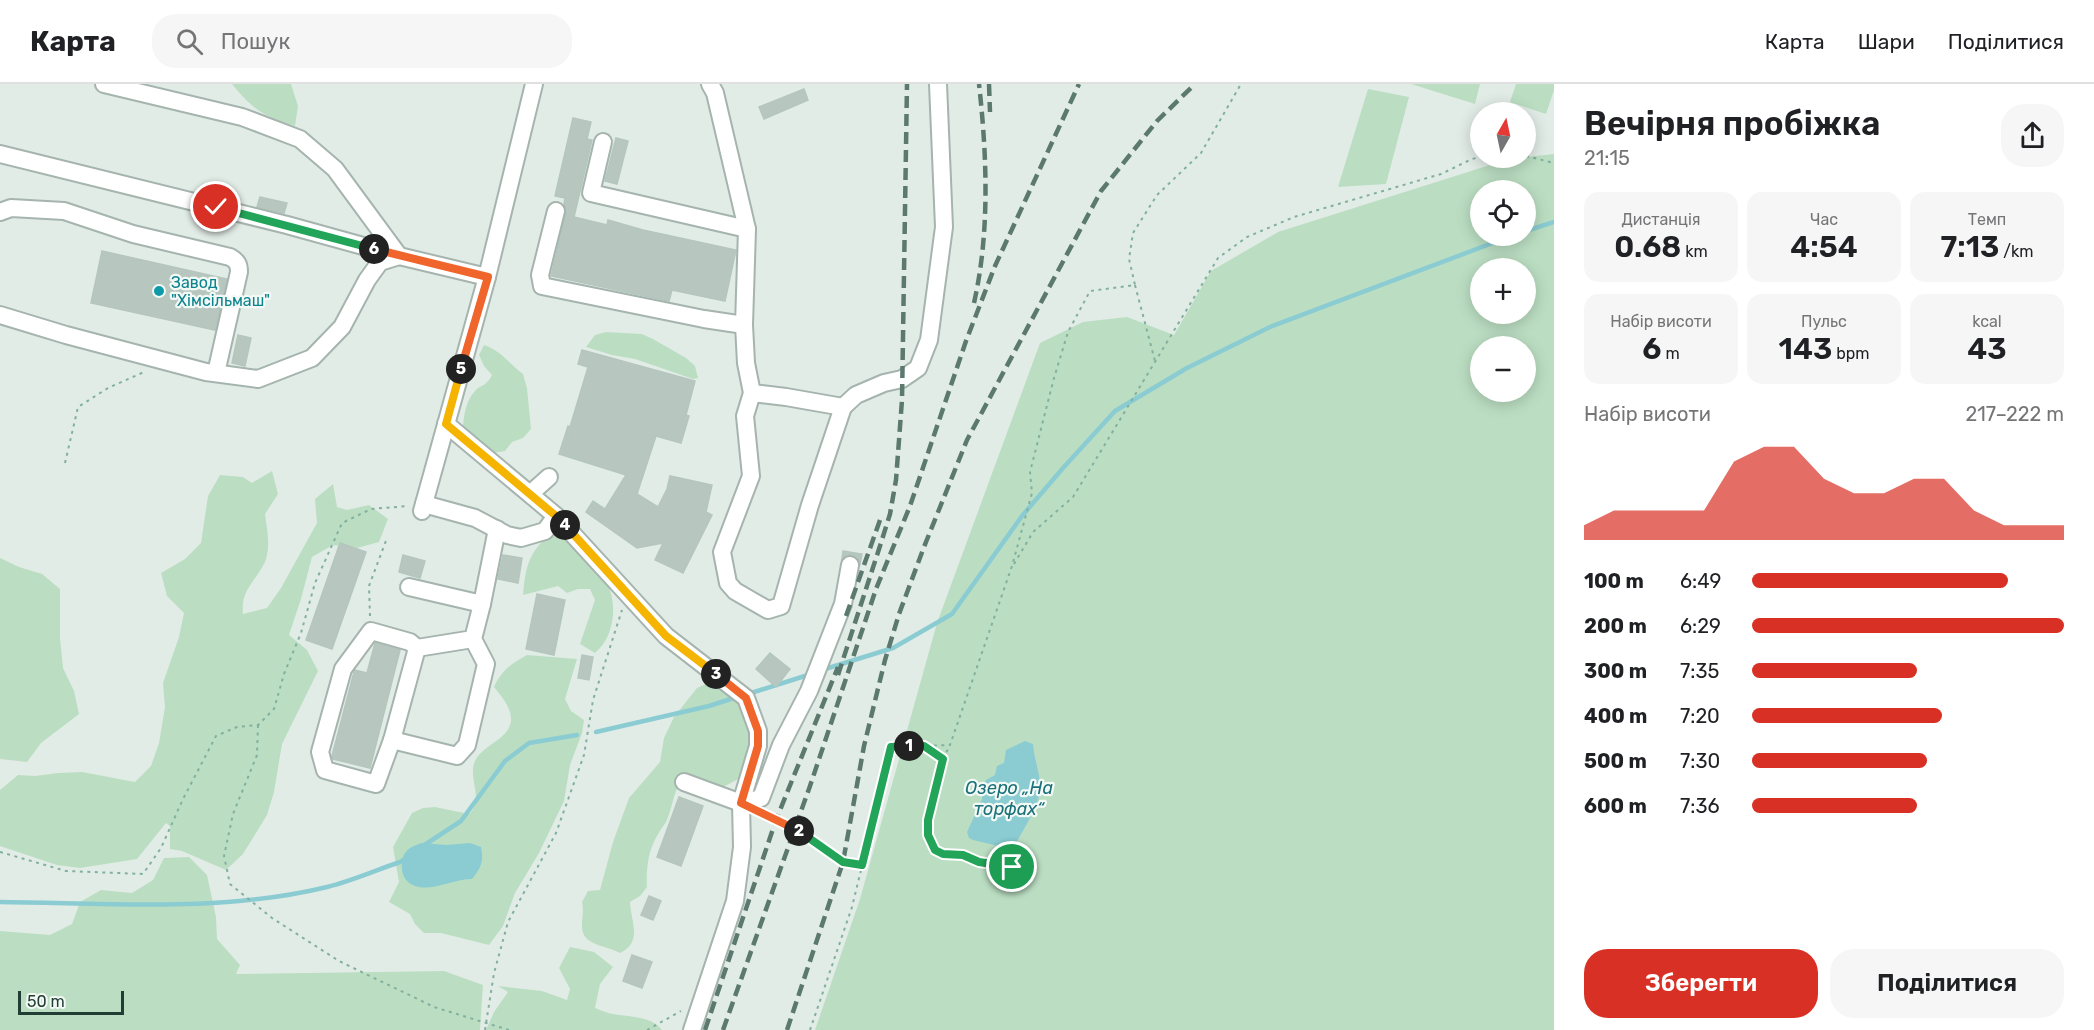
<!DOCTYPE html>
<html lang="uk">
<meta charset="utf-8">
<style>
:root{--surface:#fff;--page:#f6f6f6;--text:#202124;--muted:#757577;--line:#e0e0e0;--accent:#d93025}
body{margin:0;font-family:Rubik,sans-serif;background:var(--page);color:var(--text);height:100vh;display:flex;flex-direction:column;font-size:22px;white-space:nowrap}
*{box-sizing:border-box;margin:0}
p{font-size:20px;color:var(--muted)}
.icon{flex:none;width:33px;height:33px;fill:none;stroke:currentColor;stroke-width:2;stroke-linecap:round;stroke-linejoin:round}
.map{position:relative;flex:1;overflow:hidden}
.details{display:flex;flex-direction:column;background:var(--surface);width:540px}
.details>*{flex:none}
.needle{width:39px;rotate:9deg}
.buttons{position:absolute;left:1470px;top:18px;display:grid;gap:12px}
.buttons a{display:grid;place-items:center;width:66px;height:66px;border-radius:50%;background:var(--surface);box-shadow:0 3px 15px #0003;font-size:30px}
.scale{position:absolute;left:18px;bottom:15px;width:106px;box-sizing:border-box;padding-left:6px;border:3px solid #223e34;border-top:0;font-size:16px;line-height:21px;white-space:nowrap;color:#223e34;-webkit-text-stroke:4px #f3f9f5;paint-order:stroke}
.pin{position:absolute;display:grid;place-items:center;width:51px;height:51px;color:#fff;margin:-26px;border:3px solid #fff;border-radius:50%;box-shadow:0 2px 6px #0007}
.km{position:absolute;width:30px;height:30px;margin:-15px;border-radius:50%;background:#222;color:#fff;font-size:16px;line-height:30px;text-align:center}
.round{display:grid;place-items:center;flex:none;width:63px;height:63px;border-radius:24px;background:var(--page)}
.headline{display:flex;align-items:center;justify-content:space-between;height:102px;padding:0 30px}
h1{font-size:33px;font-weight:600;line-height:45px}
.metrics{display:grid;grid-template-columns:repeat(3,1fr);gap:9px;height:102px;padding:6px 30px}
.metrics div{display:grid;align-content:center;border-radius:15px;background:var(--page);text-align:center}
.metrics b{font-size:30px;font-weight:600}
.metrics small{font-size:16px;font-weight:400}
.metrics p{font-size:16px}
.chart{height:168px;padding:12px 30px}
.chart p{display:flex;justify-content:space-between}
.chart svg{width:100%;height:108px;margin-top:6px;fill:var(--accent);opacity:.7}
.cta{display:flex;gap:12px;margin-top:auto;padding:12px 30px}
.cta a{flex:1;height:69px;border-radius:24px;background:var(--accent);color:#fff;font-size:24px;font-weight:600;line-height:69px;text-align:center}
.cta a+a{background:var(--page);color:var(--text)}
ul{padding:0 30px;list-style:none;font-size:20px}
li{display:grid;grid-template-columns:96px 72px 1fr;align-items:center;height:45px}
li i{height:15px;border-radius:8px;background:var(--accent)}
header{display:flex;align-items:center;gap:36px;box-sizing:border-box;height:84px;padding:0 30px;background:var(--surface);border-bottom:2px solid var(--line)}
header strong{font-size:28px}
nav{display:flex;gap:33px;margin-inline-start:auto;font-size:21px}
.search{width:420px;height:54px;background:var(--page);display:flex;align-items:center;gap:15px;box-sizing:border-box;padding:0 21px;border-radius:24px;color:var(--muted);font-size:22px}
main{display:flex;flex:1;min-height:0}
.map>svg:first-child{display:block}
</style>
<header>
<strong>Карта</strong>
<div class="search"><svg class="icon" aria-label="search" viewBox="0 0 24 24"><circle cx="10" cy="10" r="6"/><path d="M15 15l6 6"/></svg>Пошук</div>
<nav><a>Карта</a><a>Шари</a><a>Поділитися</a></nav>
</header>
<main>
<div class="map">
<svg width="1554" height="946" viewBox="0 0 1554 946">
<rect width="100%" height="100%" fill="#e2ece7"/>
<g fill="#bbdec2" fill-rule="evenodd">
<path d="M232 0H291L298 22 295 42C264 32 253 26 232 0Z"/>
<polygon points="1411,0 1480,0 1475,20"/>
<polygon points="1516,0 1554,0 1554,6 1546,30 1510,18"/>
<polygon points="1368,5 1409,13 1386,100 1338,103"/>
<path d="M1554 70V946H815L860 815 937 539 1040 259 1083 238 1127 233 1174 251 1211 187 1278 148 1509 75ZM1480 106H1526V152H1480ZM1480 184H1526V230H1480ZM1480 262H1526V308H1480Z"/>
<polygon points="606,248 642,250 653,255 686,274 695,282 698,294 693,295 635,275 612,271 586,263 595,251"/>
<path d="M484 261C502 267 509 280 523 290L527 304 531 345 523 354 512 358 505 367 493 369 463 349C463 334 465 318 475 307 481 300 485 304 492 291L484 282 479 271Z"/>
<path d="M272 387 278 410 265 430C267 445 271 463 265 478 256 497 240 506 243 530L267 524 281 504 317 439 315 415 333 400 337 423 347 426 369 421 388 435 379 458 357 464 333 461 312 473 301 515 289 551 307 566 318 587 282 660 274 708 267 731 243 770 226 786 182 767 170 765V742L166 739 137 775 80 784 57 781 0 762V706L18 691 35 692 58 689 82 688 135 698 151 682 159 659 165 623 163 599 179 553 184 529 167 512 161 489 185 475 201 459 208 412 220 391 243 393 252 399Z"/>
<path d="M560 441C574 458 592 474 603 492 619 515 616 552 595 569L580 560 595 516 590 505H578L567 509 558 502 523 511C526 474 532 465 560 441Z"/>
<polygon points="0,474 19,483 42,490 60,505 60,554 63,584 74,607 79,630 41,659 27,678 0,675"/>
<path d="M527 571 577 575 565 615 571 627 584 636 582 649 570 681 564 717 539 769 515 809 503 842 489 861 441 849H424L415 840 410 830 389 818 399 798 393 763 412 729 423 724 435 723 469 730C485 716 467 694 475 677 483 660 511 655 511 635 511 623 501 612 494 603 501 587 512 579 527 571Z"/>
<path d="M708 599 749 625 752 660 744 692 723 703 712 700H679C673 712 672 724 667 736 664 742 660 746 657 752 648 767 646 786 647 803L640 812 630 818C631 838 643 858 620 869 606 861 581 862 582 841 582 832 584 827 582 818L588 807 600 806 613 758 629 714 660 678 664 654 674 633 697 604Z"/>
<polygon points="189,773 207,791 216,833 217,855 240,881 236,890 444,887 483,901 480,946 0,946 0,847 50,851 72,840 80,818 101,806 132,809 153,796 164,774"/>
<path d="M570 863 594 868 613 883 600 900 595 924C601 926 607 929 613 930 629 933 652 932 662 946H486L494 928 508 908 498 902 542 907 567 916 570 905 559 884Z"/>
</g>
<g fill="#8accd2">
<path d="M1025 657 1033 660C1034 677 1043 695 1039 712 1035 729 1022 747 1014 763L1007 764 973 756 969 754 967 748 982 715V703L986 696 995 691 997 682 1004 679 1006 666Z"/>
<path d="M422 759 446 761 470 759 481 763C484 777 481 784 472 795 451 795 425 812 408 798 402 792 401 784 402 776 405 765 412 762 422 759Z"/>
</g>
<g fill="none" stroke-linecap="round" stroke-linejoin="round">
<g stroke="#8accd2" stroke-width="4.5">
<polyline points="1526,147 1554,138"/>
<polyline points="822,586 893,564 952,530 1022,432 1063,384 1115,327 1187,284 1270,243 1511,152"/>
<polyline points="748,610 811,590"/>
<polyline points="596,648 709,622 737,613"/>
<polyline points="423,762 461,737 505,677 529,659 577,651"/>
<path d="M0 818C109 819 220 829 327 803 352 797 376 786 400 778L406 774"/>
</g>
</g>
<g fill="#b7c7c0" stroke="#b4c6bd" stroke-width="1.5">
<polygon points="804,5 808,16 764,35 759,23"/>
<polygon points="573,34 591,38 587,55 592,56 574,133 607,141 608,136 643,146 736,166 725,217 672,206 669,217 551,192 566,129 564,120 565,114 555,112"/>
<polygon points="616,54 628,57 617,100 605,97"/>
<polygon points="260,113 287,119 284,129 257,123"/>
<polygon points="102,167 227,195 215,246 91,219"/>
<polygon points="238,251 251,254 245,282 232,279"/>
<polygon points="582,266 695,297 686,331 689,332 681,359 656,352 637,410 658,423 667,405 670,392 712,401 706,428 712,431 683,489 655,476 663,459 637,464 586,428 593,417 605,425 626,391 559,370 568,342 570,343 588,283 578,280"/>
<polygon points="340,459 366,468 332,565 306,556"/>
<polygon points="843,467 862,470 860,480 857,473 852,471 846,471 842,475"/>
<polygon points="403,471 425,477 420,494 399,488"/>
<polygon points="503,471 522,474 518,499 498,495"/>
<polygon points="537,510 565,516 554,571 526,565"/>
<polygon points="375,559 400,566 370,684 333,675 332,672 354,588 355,586 367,589"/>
<polygon points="770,569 790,585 776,603 756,585"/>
<polygon points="582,571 593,573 589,596 578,594"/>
<polygon points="679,713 703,722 681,782 657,773"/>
<polygon points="649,812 661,817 653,836 641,831"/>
<polygon points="632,871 652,878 642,904 623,897"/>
</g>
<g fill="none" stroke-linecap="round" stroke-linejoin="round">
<g stroke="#a5b4ae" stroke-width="20">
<g id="minor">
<polyline points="104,0 242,33 300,55 335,85 399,172 487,193 534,0"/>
<polyline points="710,0 715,9 747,145 744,241 746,279 752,309 786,313 843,323 856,311 884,299 902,295 918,284 929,256 944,143 938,0"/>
<polyline points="603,58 591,109 747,145"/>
<polyline points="0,70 287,141 399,172"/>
<polyline points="556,127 540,191 542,202 704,235 744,241"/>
<path d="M0 128 11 124 64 127 133 150 230 173C237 177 239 180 239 188L216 289"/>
<polyline points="0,231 66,251 206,288 258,295 312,274 342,243 367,196 380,178 399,172"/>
<polyline points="752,309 745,332 751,392 722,468 728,499 735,507 768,526 781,522 810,421 843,323"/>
<polyline points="446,340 556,432 666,552 746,614 758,647 758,662 741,719 684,698"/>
<polyline points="530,410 549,393"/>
<polyline points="424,420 475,434 507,451 521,454 545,447 556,432"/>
<polyline points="422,427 487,193"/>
<polyline points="409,503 482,520 497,445"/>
<polyline points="473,555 417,564 392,656 457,672 467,661 486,580 473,555 482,520"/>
<polyline points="392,656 376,700 325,686 320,668 343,585 371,547 410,558 417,564"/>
<polyline points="692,946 735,817 742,763 741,719 761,714 781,661 809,607 843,520 850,481"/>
</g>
</g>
<g stroke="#82b09f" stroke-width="2" stroke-dasharray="3 4.5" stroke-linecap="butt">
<polyline points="1526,72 1554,79"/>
<polyline points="1135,201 1155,277"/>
<polyline points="65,379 78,323 108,304 144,288"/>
<polyline points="1014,480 1033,448 1073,413 1218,174 1247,153 1294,133 1441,90 1472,75 1480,73"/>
<polyline points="370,532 369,502 387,454"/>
<polyline points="258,641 257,671 233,730 224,772 230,800 272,834 339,877 434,923 509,946"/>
<path d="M926 663 943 675C938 695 923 732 928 752 929 757 933 764 937 767 945 773 955 769 964 771 980 776 995 785 1013 782 1022 781 1030 775 1038 771"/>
<polyline points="943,675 950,661"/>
<polyline points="763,730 796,744 843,778 862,781"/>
<polyline points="0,768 66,787 143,790 161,764 183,715 216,652 237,643 258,641 274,625 284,590 301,549 315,499 342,439 371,425 408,422"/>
<polyline points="485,946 494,889 508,838 556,749 584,671 593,616 622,526"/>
<polyline points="647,946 681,927"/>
<polyline points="810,946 852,823 891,663 950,661 1012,482 1032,409 1030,388 1054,294 1068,248 1090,207 1135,201 1129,175 1133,149 1157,111 1201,69 1241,0"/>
</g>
<use href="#minor" stroke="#fff" stroke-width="16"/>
<g stroke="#5c796f" stroke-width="4.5" stroke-dasharray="12 6" stroke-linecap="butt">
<polyline points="989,0 990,28"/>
<path d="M974 219C990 148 987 72 979 0"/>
<polyline points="846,532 880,436"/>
<polyline points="838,591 880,462 890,430 896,396 902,316 907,0"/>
<polyline points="705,946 776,736 838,583"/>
<polyline points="723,946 810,702 876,505 910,422 966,257 995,182 1079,0"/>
<polyline points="787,946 843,778 864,662 885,576 899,530 924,463 967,356 1101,107 1157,37 1195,0"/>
</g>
</g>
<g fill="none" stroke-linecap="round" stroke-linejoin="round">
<g stroke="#fff" stroke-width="12">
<polyline id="split-1" points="909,662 924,662 943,675 928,736 928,751 935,766 943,770 963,771 979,778 1012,783"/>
</g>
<g stroke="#fff" stroke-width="12">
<polyline id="split-2" points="799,747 843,778 862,781 891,663 909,662"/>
</g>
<g stroke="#fff" stroke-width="12">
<polyline id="split-3" points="716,590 746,614 758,647 758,662 741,719 799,747"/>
</g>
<g stroke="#fff" stroke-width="12">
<polyline id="split-4" points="565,441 666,552 716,590"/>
</g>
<g stroke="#fff" stroke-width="12">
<polyline id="split-5" points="461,285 446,340 556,432 565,441"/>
</g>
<g stroke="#fff" stroke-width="12">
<polyline id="split-6" points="374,165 488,193 461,285"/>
</g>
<g stroke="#fff" stroke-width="12">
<polyline id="split-7" points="216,123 374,165"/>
</g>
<use href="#split-1" stroke="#22a559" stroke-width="8"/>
<use href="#split-2" stroke="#22a559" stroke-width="8"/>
<use href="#split-3" stroke="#f0652b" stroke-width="8"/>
<use href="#split-4" stroke="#f5b400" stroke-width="8"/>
<use href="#split-5" stroke="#f5b400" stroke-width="8"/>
<use href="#split-6" stroke="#f0652b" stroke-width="8"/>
<use href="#split-7" stroke="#22a559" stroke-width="8"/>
</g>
<circle fill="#0f9aa8" stroke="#f3f9f5" stroke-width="2" cx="159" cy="207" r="6"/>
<g text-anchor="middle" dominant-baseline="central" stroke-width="4.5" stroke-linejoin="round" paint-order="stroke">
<g font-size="16" fill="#0d838f" stroke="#f3f9f5" text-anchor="start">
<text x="171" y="198">Завод<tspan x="171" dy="18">"Хімсільмаш"</tspan></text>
</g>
<g font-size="18" font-style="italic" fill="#1b717a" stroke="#f3f9f5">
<text x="1009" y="704">Озеро „На<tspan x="1009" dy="21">торфах“</tspan></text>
</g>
</g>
</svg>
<div class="buttons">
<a><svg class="needle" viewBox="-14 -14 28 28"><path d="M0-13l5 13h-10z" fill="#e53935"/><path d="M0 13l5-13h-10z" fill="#757577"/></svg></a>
<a><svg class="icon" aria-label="locate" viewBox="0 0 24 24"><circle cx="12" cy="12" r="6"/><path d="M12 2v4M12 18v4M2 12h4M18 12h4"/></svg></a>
<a>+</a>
<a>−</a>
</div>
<div class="scale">50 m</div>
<div class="pin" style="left:1012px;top:783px;background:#1e9e55"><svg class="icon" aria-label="arrive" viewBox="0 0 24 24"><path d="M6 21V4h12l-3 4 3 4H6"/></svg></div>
<div class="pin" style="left:216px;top:123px;background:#d93025"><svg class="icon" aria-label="check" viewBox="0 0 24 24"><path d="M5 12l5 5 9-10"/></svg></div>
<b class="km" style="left:909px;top:662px">1</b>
<b class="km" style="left:799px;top:747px">2</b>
<b class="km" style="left:716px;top:590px">3</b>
<b class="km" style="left:565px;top:441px">4</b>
<b class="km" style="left:461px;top:285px">5</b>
<b class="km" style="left:374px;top:165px">6</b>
</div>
<section class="details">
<div class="headline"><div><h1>Вечірня пробіжка</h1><p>21:15</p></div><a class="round"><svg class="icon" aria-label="share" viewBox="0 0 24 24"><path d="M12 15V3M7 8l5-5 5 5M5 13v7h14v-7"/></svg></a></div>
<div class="metrics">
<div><p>Дистанція</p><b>0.68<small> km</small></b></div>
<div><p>Час</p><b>4:54</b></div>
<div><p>Темп</p><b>7:13<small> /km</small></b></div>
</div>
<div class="metrics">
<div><p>Набір висоти</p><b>6<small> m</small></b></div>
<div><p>Пульс</p><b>143<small> bpm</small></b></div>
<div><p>kcal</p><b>43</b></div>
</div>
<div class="chart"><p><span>Набір висоти</span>217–222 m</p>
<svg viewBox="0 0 160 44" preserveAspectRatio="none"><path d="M0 44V38L10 32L20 32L30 32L40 32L50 12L60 6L70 6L80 19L90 25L100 25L110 19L120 19L130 32L140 38L150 38L160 38V44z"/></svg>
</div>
<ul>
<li><b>100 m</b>6:49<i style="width:82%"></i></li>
<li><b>200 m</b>6:29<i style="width:100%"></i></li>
<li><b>300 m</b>7:35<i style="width:53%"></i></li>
<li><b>400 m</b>7:20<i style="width:61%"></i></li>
<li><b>500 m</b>7:30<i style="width:56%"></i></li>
<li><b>600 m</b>7:36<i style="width:53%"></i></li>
</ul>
<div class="cta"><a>Зберегти</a><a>Поділитися</a></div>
</section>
</main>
